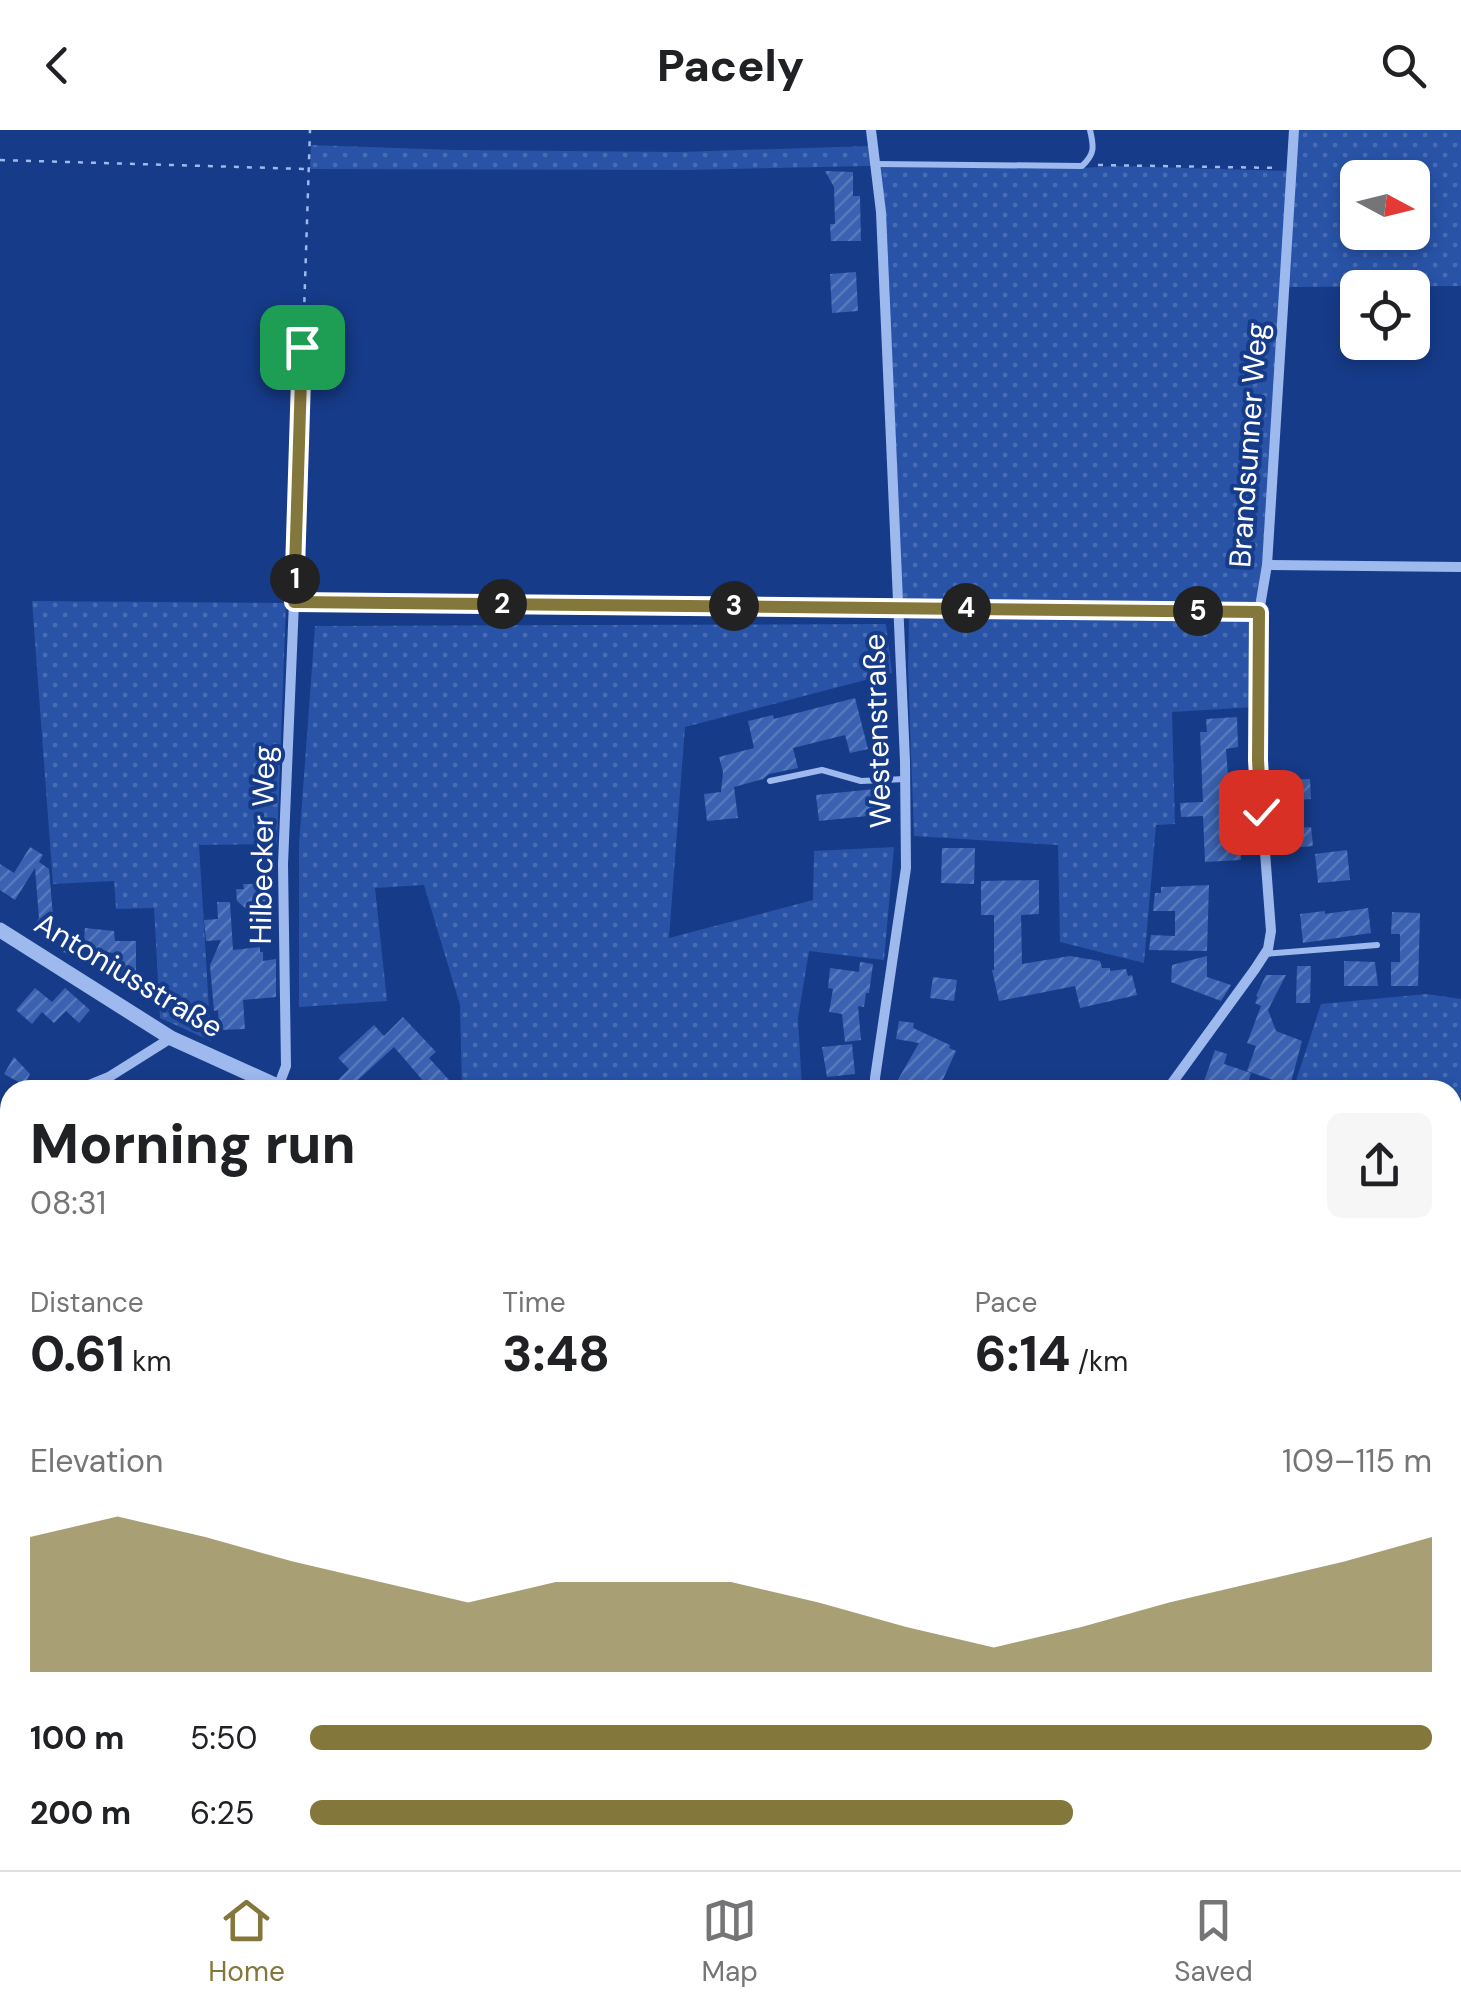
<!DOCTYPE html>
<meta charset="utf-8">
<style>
:root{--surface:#fff;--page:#f6f6f6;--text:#202124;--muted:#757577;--line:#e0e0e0;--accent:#84773c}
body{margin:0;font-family:"DM Sans",sans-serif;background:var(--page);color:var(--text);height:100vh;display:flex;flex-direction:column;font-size:38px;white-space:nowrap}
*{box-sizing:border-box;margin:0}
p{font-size:32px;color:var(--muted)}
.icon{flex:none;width:55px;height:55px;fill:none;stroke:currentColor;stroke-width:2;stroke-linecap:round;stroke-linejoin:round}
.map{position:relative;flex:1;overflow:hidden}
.panel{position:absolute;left:0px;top:950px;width:1462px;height:790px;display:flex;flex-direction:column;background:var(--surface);border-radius:30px 30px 0 0;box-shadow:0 5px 15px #0003}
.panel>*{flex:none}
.needle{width:65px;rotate:97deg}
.fabs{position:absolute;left:1340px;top:30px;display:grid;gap:20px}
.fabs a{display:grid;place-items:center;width:90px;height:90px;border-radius:15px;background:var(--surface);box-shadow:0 5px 15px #0003;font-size:50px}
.pin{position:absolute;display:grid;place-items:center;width:85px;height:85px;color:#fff;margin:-42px;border-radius:20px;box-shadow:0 5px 15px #0006}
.km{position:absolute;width:50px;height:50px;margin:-25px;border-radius:50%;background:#222;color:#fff;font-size:28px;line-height:50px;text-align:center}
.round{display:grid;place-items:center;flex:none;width:105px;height:105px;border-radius:15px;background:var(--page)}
.overview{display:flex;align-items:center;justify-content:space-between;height:170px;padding:0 30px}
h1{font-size:55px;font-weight:800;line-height:75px}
.stats{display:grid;grid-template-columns:repeat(3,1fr);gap:15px;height:170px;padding:10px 30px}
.stats div{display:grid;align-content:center}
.stats b{font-size:50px;font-weight:800}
.stats small{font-size:28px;font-weight:400}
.stats p{font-size:28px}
.chart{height:280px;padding:20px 30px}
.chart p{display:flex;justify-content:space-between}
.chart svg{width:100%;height:180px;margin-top:10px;fill:var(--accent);opacity:.7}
ul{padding:0 30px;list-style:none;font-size:32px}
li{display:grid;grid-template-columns:160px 120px 1fr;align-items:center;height:75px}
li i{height:25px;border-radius:12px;background:var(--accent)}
header{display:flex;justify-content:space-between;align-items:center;height:130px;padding:0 30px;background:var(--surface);font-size:45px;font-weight:800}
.tab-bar{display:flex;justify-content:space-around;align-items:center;height:140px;border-top:2px solid var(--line);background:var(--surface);font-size:28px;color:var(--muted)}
.tab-bar a{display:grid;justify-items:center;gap:5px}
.tab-bar .on{color:var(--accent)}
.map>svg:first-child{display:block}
</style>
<header><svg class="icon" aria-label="back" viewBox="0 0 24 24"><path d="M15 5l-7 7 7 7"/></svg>Pacely<svg class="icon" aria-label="search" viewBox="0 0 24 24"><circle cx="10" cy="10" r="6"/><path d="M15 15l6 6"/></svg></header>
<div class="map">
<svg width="1461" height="1740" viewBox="0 0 1461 1740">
<defs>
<pattern id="grass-dots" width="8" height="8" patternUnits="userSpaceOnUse" patternTransform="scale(2.5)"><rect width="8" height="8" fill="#2853a7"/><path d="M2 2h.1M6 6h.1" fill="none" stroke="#486db4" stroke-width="1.8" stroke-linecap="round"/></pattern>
<pattern id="building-hatch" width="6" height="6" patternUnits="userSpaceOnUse" patternTransform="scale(2.5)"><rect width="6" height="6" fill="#3a62b0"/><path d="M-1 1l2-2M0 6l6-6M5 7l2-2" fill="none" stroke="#587abc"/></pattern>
</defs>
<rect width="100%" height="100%" fill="#163b89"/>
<g fill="url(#grass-dots)" fill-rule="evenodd">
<path d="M1296 0H1461V156L1286 157ZM1358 48H1412V102H1358Z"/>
<polygon points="311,15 453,20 679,22 870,16 871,36 685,40 310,39"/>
<polygon points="1115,36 1290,41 1263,433 1255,473 1243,479 901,475 878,37 1083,38"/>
<polygon points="32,471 286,473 277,714 199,715 211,911 160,888 154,778 116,779 114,751 53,754"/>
<polygon points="909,486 1244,486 1251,490 1255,500 1255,577 1172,582 1175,694 1156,695 1144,833 1060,812 1058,715 914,706 908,539"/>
<polygon points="886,494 892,543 685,597 669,808 813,770 814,721 894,717 884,830 809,821 798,888 802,958 816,960 462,960 460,875 424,755 375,758 387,871 299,877 299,714 315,496"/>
<polygon points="1426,864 1461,869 1461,976 1453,975 1452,960 1293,960 1321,874"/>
<polygon points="0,1522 10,1531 10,1730 215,1730 223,1740 0,1740"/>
<polygon points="581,1730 954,1730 952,1740 582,1740"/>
</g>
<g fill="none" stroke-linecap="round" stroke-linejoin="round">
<g stroke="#8fb2f1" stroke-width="5">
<polyline points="0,1510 10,1519"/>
<polyline points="227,1730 235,1740"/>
</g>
</g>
<g fill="url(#building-hatch)">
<polygon points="825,41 853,42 853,66 860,66 861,111 831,111 830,94 835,94 834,57"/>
<polygon points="856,142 858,181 832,183 830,144"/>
<polygon points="855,568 868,619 850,623 845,605 793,618 798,638 769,644 763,649 734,657 738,688 707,691 704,664 721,662 723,642 719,627 754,618 748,591 773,585 774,589"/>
<polygon points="1237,587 1238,617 1226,619 1228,646 1238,645 1242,698 1243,711 1240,711 1241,730 1205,732 1203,686 1181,687 1180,673 1203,672 1200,602 1207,602 1206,589"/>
<polygon points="1310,649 1311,669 1285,671 1283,650"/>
<polygon points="884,658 887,684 819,691 816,665"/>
<polygon points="1311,697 1313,716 1289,718 1287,699"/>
<polygon points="30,717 43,725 39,732 49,739 55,810 33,797 39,788 35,738 15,770 0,760 0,734 14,743"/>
<polygon points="942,718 975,718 974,754 941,753"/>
<polygon points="1347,720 1350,750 1318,753 1315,724"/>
<polygon points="259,748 267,755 268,779 259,779 253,785 237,771 236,759 244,759 243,754 254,754"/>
<polygon points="1039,750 1039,784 1021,785 1022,834 1070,826 1100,831 1102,838 1110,838 1110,841 1126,839 1128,846 1132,845 1137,865 1080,878 1075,856 999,871 992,840 994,840 994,785 981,785 981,751"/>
<polygon points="1209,755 1207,821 1149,820 1151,805 1175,806 1175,781 1153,781 1155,763 1161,763 1161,757"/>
<polygon points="217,772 230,772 233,820 260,817 260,822 263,822 263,831 276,829 276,867 243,870 245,899 219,900 218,880 214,881 210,835 221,810 206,811 204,790 218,789"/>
<polygon points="1368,778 1371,803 1303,813 1300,784 1325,781 1325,784"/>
<polygon points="1392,782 1420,783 1418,856 1391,856 1391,832 1400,832 1400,804 1391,804"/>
<polygon points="85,798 114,801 115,811 136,811 136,853 113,853 113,823 82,820 78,828 63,822 71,804 84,810"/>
<polygon points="1207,826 1207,847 1231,855 1221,871 1171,852 1172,835"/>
<polygon points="1344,831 1375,832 1378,856 1344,856"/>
<polygon points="860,832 873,834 869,863 866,863 864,877 858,876 861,910 845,912 842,884 829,882 833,859 828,858 830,838 859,842"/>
<polygon points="1297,836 1311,836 1310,873 1296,873"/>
<polygon points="1266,845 1286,845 1268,880 1276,901 1302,911 1290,956 1247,941 1256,916 1247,913 1261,876 1255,873 1258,867 1256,866"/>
<polygon points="933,847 957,850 954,871 930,868"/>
<polygon points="35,858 52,872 65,858 90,880 79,893 66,881 54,893 42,882 32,894 16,880"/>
<polygon points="403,887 436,922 429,928 450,951 440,960 431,960 394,917 347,960 338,950 349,939 338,928 374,895 384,906"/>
<polygon points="899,891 914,893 913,898 950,915 949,918 956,921 938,960 892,960 919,913 896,909"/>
<polygon points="852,914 855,944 827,947 822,917"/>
<polygon points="1215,920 1227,924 1224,934 1251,943 1246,960 1201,960"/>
<polygon points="14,927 30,944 24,955 4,944"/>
</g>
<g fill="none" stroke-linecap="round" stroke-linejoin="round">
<g stroke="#9db9ee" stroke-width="2.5" stroke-dasharray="5 8" stroke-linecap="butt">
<polyline points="0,30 307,39"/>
<polyline points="1098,35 1280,38"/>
<polyline points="295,458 310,0"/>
<polyline points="579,1730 580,1740"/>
</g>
<g stroke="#9db9ee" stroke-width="6">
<path d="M876 34 1082 36C1095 24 1094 17 1090 0"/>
<polyline points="770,651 822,640 861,651 905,649"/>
<polyline points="1265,824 1377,815"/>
</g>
<g stroke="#9db9ee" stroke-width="10">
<polyline points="871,0 881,82 905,631 906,738 875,948 875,960"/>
<polyline points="1267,435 1461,437"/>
<polyline points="77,960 109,947 171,908"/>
<polyline points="277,960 286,936 283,734 294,472 1259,482"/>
<polyline points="1167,960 1255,839 1268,819 1271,801 1258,630 1259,482 1267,435 1294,0"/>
<polyline points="0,984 10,980"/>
<polyline points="0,1209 10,1202"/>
<polyline points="0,1262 10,1264"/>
<polyline points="1452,1362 1459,1352 1461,1344"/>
<polyline points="0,1401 10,1394"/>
<polyline points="1452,1622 1461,1632"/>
<polyline points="1317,1730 1321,1740"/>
</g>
<g stroke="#9db9ee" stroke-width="15">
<polyline points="0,800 171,908 286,960"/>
<polyline points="1452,1279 1461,1280"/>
</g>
</g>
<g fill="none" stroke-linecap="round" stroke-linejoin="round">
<g stroke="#fff" stroke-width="20">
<polyline id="route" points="302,217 294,472 1259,482 1258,630 1261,682"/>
</g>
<use href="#route" stroke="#84773c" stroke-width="12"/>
</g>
<g text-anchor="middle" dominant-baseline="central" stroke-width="8" stroke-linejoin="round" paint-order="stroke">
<g font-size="30" fill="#fff" stroke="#163b89">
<text transform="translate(1248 315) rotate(-86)">Brandsunner Weg</text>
<text transform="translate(877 601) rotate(-92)">Westenstraße</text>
<text transform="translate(262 715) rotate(-89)">Hilbecker Weg</text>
<text transform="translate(129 845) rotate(31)">Antoniusstraße</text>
</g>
</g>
</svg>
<div class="fabs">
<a><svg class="needle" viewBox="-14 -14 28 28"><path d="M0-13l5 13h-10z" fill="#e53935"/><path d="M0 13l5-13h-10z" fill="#757577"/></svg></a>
<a><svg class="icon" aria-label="locate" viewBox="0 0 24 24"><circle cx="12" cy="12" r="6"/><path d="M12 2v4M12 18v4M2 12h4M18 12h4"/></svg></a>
</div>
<div class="pin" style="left:302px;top:217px;background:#1e9e55"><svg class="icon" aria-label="arrive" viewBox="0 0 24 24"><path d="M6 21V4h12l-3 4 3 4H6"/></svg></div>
<div class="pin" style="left:1261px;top:682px;background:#d93025"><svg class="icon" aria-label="check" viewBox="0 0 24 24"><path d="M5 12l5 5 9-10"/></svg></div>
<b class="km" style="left:295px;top:449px">1</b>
<b class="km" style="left:502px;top:474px">2</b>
<b class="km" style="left:734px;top:476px">3</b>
<b class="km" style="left:966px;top:478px">4</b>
<b class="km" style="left:1198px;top:481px">5</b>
<section class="panel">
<div class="overview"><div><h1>Morning run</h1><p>08:31</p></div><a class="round"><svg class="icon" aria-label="share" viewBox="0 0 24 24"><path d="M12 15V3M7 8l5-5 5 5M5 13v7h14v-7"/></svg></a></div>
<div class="stats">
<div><p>Distance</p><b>0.61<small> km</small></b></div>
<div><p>Time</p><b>3:48</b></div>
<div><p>Pace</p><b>6:14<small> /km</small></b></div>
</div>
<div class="chart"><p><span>Elevation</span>109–115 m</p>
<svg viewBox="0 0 160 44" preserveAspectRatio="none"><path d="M0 44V11L10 6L20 11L30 17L40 22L50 27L60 22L70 22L80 22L90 27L100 33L110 38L120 33L130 27L140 22L150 17L160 11V44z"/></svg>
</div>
<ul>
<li><b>100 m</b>5:50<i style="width:100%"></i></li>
<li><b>200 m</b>6:25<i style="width:68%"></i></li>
</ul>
</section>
</div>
<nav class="tab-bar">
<a class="on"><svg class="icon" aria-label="home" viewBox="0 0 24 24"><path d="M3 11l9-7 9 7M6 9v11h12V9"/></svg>Home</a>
<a><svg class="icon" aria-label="map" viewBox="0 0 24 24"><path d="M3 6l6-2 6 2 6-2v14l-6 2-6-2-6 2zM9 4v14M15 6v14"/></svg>Map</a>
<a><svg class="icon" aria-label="saved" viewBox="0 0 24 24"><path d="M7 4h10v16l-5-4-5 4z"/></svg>Saved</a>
</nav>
